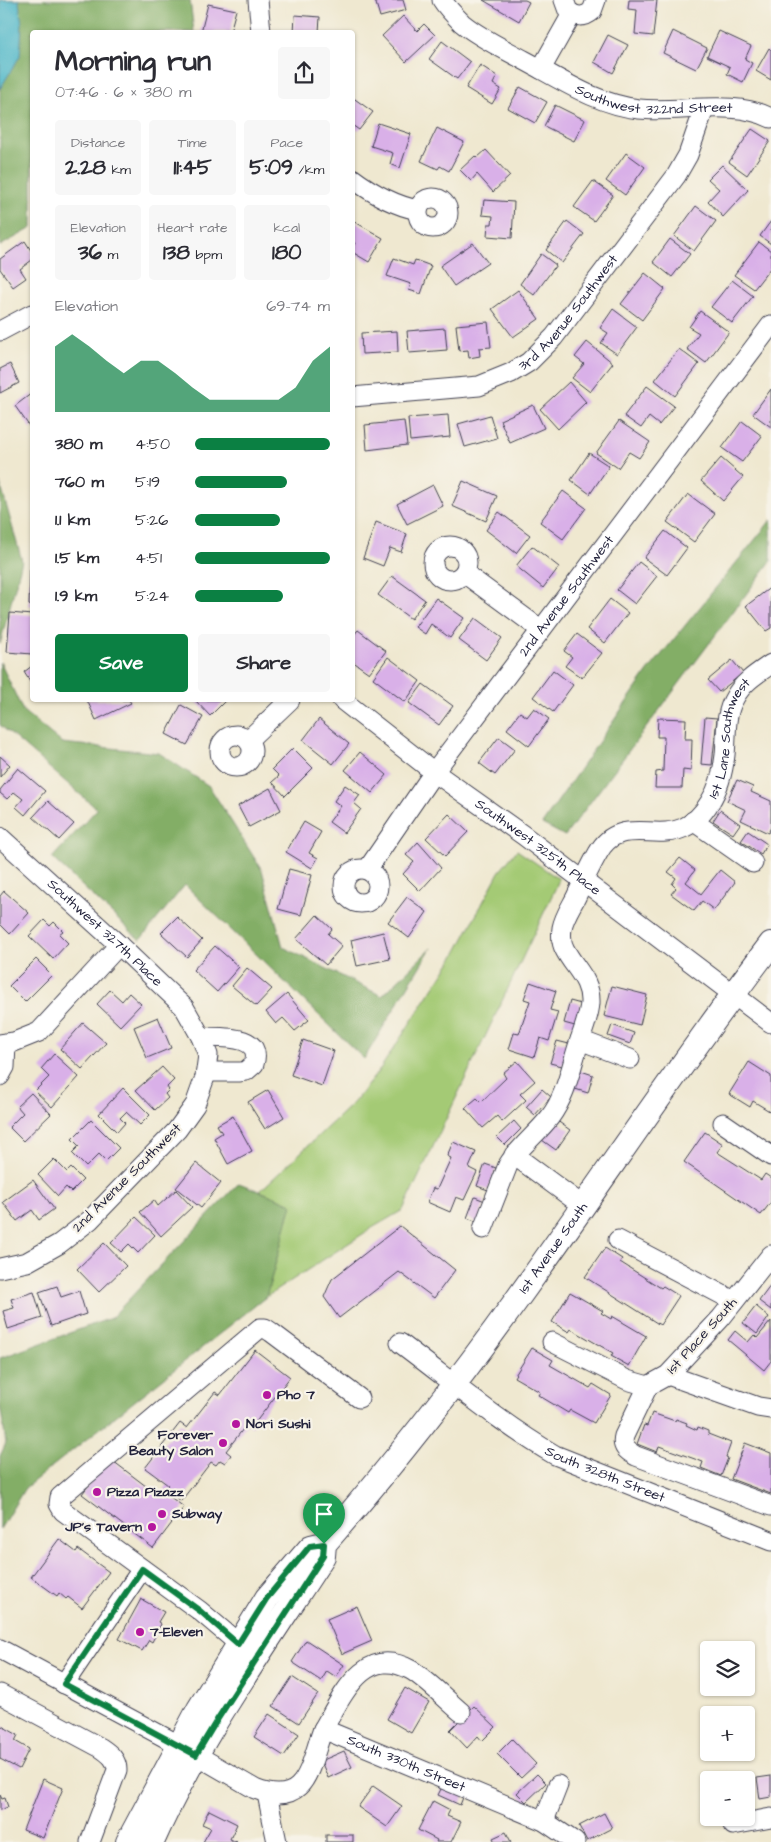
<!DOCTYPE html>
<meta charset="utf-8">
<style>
:root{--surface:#fff;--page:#f7f7f7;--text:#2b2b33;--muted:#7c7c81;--accent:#0b8043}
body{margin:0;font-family:"Architects Daughter",sans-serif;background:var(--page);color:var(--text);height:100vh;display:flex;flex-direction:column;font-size:19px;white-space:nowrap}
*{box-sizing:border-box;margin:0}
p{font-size:16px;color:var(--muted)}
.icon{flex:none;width:28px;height:28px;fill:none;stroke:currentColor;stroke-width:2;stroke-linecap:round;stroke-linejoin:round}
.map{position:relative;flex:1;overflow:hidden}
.panel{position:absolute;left:30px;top:30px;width:325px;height:672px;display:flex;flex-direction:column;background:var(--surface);border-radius:5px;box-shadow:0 1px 4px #0004}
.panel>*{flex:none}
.fabs{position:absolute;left:700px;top:1641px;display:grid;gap:10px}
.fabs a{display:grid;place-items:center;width:55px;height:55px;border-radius:5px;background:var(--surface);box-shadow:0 1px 4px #0004;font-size:25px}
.pin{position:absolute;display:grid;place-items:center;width:42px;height:42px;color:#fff;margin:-51px -21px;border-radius:50% 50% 50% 0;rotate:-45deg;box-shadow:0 0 5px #0007}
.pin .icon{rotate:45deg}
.round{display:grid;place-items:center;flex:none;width:52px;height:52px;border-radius:5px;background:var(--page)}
.summary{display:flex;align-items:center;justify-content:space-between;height:85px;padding:0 25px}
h1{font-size:28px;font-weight:700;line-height:38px}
.figures{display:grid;grid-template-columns:repeat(3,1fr);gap:8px;height:85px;padding:5px 25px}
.figures div{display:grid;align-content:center;border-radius:5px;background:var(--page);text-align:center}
.figures b{font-size:21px;font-weight:700}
.figures small{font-size:14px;font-weight:400}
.figures p{font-size:14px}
.chart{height:140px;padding:10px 25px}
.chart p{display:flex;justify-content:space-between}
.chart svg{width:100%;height:90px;margin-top:5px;fill:var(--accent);opacity:.7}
.action{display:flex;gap:10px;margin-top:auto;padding:10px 25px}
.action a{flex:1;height:58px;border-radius:5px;background:var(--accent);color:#fff;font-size:20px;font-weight:700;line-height:58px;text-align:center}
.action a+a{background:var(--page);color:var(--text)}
ul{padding:0 25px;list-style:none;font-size:16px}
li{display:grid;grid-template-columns:80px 60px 1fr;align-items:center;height:38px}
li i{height:12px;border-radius:6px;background:var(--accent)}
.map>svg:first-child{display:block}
</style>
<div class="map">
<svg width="771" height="1842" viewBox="0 0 771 1842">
<rect width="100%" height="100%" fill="#f7f3e8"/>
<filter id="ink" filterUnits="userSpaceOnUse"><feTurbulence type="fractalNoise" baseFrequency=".02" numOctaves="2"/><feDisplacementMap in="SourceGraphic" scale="10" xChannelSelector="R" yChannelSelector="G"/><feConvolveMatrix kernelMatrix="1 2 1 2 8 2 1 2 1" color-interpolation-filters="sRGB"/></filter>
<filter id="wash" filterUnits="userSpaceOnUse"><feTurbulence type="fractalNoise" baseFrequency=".0096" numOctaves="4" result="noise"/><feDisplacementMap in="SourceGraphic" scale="20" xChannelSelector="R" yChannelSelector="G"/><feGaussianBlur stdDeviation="1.12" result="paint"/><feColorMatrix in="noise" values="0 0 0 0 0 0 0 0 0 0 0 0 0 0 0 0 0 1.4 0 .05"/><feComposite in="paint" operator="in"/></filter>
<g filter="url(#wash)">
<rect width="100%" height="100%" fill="#efe8d0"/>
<polygon fill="#a4ca74" stroke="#637658" points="517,850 559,879 556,887 403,1210 372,1228 266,1297 292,1204 260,1191 354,1102 378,1072 455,955 499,872"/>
<g fill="#83ae66" stroke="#526850">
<polygon points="0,0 190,0 194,32 32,32 32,228 0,246"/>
<polygon points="0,483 22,561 0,644"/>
<polygon points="771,520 771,561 565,836 542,824 648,671"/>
<polygon points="0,662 23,711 62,743 159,753 209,786 262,870 283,947 382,996 431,948 364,1059 185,885 140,940 52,858 97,809 0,725"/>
<polygon points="239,1183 292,1204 266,1297 25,1488 0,1529 0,1456 6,1443 0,1405 0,1358 111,1318"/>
</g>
<polygon fill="#4db7c9" stroke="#386c82" points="0,0 20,0 19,2 22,24 20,56 0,89"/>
<g id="blocks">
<g fill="#d9b0e8">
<polygon points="375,0 403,0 406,10 380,17"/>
<polygon points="483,0 525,0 529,2 519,21"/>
<polygon points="629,0 657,0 653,36 635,34 637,10 628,9"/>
<polygon points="208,4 236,10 230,32 201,32"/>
<polygon points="295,15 320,17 319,32 294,32"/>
<polygon points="403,16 417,31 424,24 435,35 406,62 382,36"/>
<polygon points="673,31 707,48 696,69 663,53"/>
<polygon points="719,31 751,46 745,59 752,63 743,82 727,74 730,67 707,56"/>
<polygon points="608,35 628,45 613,73 594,62"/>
<polygon points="442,41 470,62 457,79 429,59"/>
<polygon points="769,48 771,50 771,80 756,71"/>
<polygon points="480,65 497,76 493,84 501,89 492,104 466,88"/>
<polygon points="520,87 547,102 535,123 508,108"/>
<polygon points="352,97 373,112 359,130 352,125"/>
<polygon points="555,105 585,120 574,141 544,126"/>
<polygon points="378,123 411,134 400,168 390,164 393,153 371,146"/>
<polygon points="437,128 464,142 449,171 440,166 438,169 421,161"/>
<polygon points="752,129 770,141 747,175 729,162"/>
<polygon points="486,150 510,176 493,192 477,174 471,181 460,170 475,156 477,158"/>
<polygon points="626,153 645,167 625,195 606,181"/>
<polygon points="722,165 748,190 723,217 708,201 719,189 708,179"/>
<polygon points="593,181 613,195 594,221 574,207"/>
<polygon points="484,200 514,202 512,238 487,236 488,224 492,224 493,216 482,215"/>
<polygon points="696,206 716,221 694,251 674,236"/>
<polygon points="567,221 584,234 562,263 546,250"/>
<polygon points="771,221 771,244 760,236"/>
<polygon points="355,222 383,238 369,262 352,252 352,248 355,243 352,242 352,227"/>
<polygon points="670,239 690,254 672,277 653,262"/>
<polygon points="25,241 32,252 32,260 20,269 26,278 13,287 0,269 0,259"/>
<polygon points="759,242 771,251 771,267 754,289 734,275"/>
<polygon points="473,243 488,263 454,286 440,266"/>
<polygon points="541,254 556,265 534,295 520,284"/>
<polygon points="394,258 413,265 415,260 431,266 421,294 409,290 411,284 387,276"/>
<polygon points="645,273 665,289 642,320 621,304"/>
<polygon points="732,280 753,296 732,323 711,307"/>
<polygon points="518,290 539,319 513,337 492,309"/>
<polygon points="613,309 637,327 617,354 601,343 608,333 600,328"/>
<polygon points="700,311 729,332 706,363 687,349 699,333 689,327"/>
<polygon points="488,322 491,347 479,348 480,356 469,358 468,350 459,351 456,325"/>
<polygon points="445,328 447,350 409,353 407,331"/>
<polygon points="397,331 398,352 362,354 361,333"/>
<polygon points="587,342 613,363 590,392 572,378 584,364 575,357"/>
<polygon points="679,349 699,364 675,396 655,380"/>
<polygon points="10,364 19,383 0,393 0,369"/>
<polygon points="569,382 586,402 558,429 540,409"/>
<polygon points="647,386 674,406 659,425 649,417 641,428 624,416"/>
<polygon points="771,389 771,427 753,414"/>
<polygon points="32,393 32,430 15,406"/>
<polygon points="533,405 544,428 510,443 500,420"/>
<polygon points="448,415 450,437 410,441 408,418"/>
<polygon points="490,415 497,438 465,447 458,424"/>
<polygon points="404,421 407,445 367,450 365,425"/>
<polygon points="619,421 650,442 639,458 629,452 618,468 596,453"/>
<polygon points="742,421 762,436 742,462 722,448"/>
<polygon points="589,453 609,466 590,494 571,480"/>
<polygon points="721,458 743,477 723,501 701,481"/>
<polygon points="463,481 497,496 486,521 452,506"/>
<polygon points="433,485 443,506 407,524 397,504"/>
<polygon points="563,491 586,508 563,539 540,522"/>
<polygon points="688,494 715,514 694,542 667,522"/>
<polygon points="499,512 530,535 516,553 486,530"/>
<polygon points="376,522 407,534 401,552 390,548 383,566 363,558"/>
<polygon points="665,531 687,548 667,575 644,558"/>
<polygon points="532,546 559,567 543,588 516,566"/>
<polygon points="639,562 657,576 635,604 617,590"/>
<polygon points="30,569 32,569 32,606 29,605"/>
<polygon points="392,576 425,600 411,619 378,595"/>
<polygon points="771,587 771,628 766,631 746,606"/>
<polygon points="436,598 464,618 450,638 431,624 425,634 415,627"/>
<polygon points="610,599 628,613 605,643 587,629"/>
<polygon points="10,613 32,615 32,654 7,652"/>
<polygon points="475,618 502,638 486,660 459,640"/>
<polygon points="358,630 386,651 369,673 352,661 352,637"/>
<polygon points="577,634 602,653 582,678 565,666 572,657 564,651"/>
<polygon points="388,657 420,681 405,702 373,678"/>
<polygon points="732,660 743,673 719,692 708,680"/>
<polygon points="32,666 32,685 24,672"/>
<polygon points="553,670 573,685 553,712 533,697"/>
<polygon points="423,684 453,706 439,725 409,703"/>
<polygon points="87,700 129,700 131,703 96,720"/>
<polygon points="195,700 226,700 210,716"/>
<polygon points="181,705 203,717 187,745 166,734"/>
<polygon points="534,708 549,719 529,746 507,729 520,712 527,717"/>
<polygon points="705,717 717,718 712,765 701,764"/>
<polygon points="658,718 686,719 685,739 692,739 691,771 683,770 682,788 655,788 656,772 663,771 664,737 657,737"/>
<polygon points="319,719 349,744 333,764 303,740"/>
<polygon points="499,737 515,749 495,775 479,763"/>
<polygon points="293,748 313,768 285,796 272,782 279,776 272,769"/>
<polygon points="360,752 387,775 372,793 345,770"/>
<polygon points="0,756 10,765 0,777"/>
<polygon points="18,768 45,791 25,815 16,807 23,799 14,792 7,799 0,793 0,790"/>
<polygon points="737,780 753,787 751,792 771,801 771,827 768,833 741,820 746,810 727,801"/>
<polygon points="345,785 360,795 354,803 361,809 344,833 329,822 341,806 334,801"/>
<polygon points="270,788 281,810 249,827 238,806"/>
<polygon points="48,801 74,824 59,840 33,817"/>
<polygon points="720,810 740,824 733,834 713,821"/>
<polygon points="449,814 468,832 445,856 426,838"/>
<polygon points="304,822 321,832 309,853 318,858 312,868 286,852"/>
<polygon points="748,831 767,844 761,854 741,841"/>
<polygon points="418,842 441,868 420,891 403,874 414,862 406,855"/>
<polygon points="680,858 695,870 686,882 701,894 720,870 735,882 714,910 702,901 694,911 671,894 676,888 672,884 676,878 668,872"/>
<polygon points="289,869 312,875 301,915 278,909"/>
<polygon points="4,891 29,913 10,934 0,924 0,896"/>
<polygon points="407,897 427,912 409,938 388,922"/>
<polygon points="317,915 332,929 328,934 342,946 326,965 296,939"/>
<polygon points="177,917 202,940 187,957 161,933"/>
<polygon points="44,920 50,926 54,922 63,931 59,934 68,943 53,959 29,936"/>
<polygon points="383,932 390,959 357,966 351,940"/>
<polygon points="215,946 239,967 217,992 193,970"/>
<polygon points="36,959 52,975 25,1002 9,986"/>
<polygon points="247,968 272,989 256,1006 232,986"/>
<polygon points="530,982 556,991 550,1010 558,1012 549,1041 540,1038 534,1057 509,1049 514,1033 519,1034 530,1001 524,999"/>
<polygon points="612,986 647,995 640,1025 604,1016"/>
<polygon points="110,990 122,1001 129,993 141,1004 120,1026 97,1004"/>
<polygon points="287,994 309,1020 295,1031 283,1018 276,1024 266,1012"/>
<polygon points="570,1001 581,1004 575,1026 564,1023"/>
<polygon points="158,1017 171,1048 147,1058 134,1027"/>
<polygon points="83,1023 106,1043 82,1069 60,1049"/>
<polygon points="612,1025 634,1033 630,1044 608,1036"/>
<polygon points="303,1040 334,1051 322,1086 291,1075"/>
<polygon points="557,1041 569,1044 562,1066 550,1063"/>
<polygon points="54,1054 79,1077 52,1107 35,1091 49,1077 41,1069"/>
<polygon points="517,1061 535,1081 520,1094 526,1100 502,1122 497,1116 483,1128 465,1108 477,1098 481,1102 506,1078 503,1073"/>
<polygon points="749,1062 771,1076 771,1112 753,1101 750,1107 729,1094"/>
<polygon points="162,1067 174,1080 167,1087 169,1090 165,1094 168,1098 155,1110 136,1090"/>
<polygon points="578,1070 593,1075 588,1093 572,1088"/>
<polygon points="123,1088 150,1115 140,1125 126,1112 120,1118 125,1123 117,1132 99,1114"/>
<polygon points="542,1089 551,1097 535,1115 526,1107"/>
<polygon points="268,1090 284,1117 265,1129 248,1102"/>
<polygon points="31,1093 51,1114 23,1141 9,1127 23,1113 17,1106"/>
<polygon points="233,1116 252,1151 228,1164 214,1138 222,1133 217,1125"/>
<polygon points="91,1120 119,1148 106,1161 99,1154 86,1167 72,1153 79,1146 72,1139"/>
<polygon points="556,1120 570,1130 556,1150 542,1140"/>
<polygon points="514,1121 521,1129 505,1145 497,1137"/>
<polygon points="705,1132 723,1144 717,1152 761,1180 765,1174 771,1178 771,1202 761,1215 684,1162"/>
<polygon points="453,1142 476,1152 469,1168 477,1172 464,1200 456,1197 450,1212 427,1202 433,1188 437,1189 451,1158 447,1156"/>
<polygon points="54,1159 67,1172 71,1168 83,1180 71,1192 66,1187 58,1196 38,1175"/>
<polygon points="196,1163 221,1183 201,1208 176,1188"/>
<polygon points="485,1164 496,1168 488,1190 477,1186"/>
<polygon points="33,1180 54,1209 39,1220 32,1210 17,1221 3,1202"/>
<polygon points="176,1190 192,1207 161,1236 140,1212 154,1200 158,1206"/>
<polygon points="475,1197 485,1201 478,1222 467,1218"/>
<polygon points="136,1217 155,1235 138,1253 129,1244 121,1252 111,1243"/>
<polygon points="400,1226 455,1270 434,1298 399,1272 339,1318 324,1297 332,1279"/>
<polygon points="104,1243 126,1266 99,1292 77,1269"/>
<polygon points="605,1248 622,1259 620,1262 661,1288 663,1286 679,1296 660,1325 585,1277"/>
<polygon points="771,1285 771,1310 759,1301"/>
<polygon points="57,1286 61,1297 79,1291 86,1314 51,1326 39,1292"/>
<polygon points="34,1292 42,1318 8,1329 3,1311 14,1308 11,1299"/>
<polygon points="570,1292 603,1311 601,1313 611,1319 612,1316 646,1336 629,1366 611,1356 613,1353 571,1329 569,1332 552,1322"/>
<polygon points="756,1306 769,1317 757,1334 743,1323"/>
<polygon points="771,1321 771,1361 764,1370 728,1340 735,1331 748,1342 754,1335 757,1338"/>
<polygon points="532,1348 553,1360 550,1365 590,1388 593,1384 611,1395 594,1423 570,1410 568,1413 538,1395 540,1392 514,1377"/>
<polygon points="255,1350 290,1377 252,1427 247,1424 226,1451 231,1455 225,1463 220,1460 216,1465 211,1462 181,1501 164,1489 168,1485 145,1468 180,1423 187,1428 215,1392 220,1395"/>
<polygon points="652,1413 675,1421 676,1419 687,1423 686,1425 697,1430 698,1427 708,1431 708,1434 731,1443 726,1457 728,1458 721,1476 701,1468 703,1462 659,1446 657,1452 637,1444 644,1425 647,1426"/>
<polygon points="745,1443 771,1453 771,1494 731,1479"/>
<polygon points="109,1458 159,1496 162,1491 184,1507 153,1548 82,1494"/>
<polygon points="59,1539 76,1552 78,1549 109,1572 82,1608 68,1597 66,1599 59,1593 57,1596 31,1577"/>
<polygon points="141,1599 164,1612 158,1622 161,1624 152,1642 149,1640 142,1651 119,1639"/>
<polygon points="357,1606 372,1641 342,1654 327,1619"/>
<polygon points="306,1640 344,1665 336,1677 327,1671 321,1681 292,1662"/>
<polygon points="292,1677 318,1694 299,1723 273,1706"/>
<polygon points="405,1688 429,1702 411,1733 387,1719"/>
<polygon points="474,1706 496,1727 482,1741 478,1736 467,1748 450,1730"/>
<polygon points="269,1714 299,1734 284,1756 254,1737"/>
<polygon points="0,1725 18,1735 15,1741 29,1749 19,1769 0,1759"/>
<polygon points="512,1739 536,1764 521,1778 497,1754"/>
<polygon points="344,1751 352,1767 328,1778 321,1761"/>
<polygon points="537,1774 546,1783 526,1802 517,1793"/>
<polygon points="749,1774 752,1792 746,1793 746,1780 722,1780"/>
<polygon points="771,1776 771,1797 760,1799 757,1778"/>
<polygon points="43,1779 63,1788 43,1838 23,1830"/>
<polygon points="443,1785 464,1795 460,1805 438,1795"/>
<polygon points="373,1786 402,1806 387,1827 358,1807"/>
<polygon points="0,1795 2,1799 5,1798 8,1807 0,1810"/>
<polygon points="433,1801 450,1810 447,1816 461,1822 451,1842 436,1842 437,1840 418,1830"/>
<polygon points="209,1810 237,1824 230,1839 237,1842 203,1842 211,1828 202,1824"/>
<polygon points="604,1813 612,1828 587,1841 579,1826"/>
<polygon points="506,1832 511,1842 495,1842 493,1838"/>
<rect x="326" y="1835" width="27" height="7"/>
</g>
</g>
</g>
<g filter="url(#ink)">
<use href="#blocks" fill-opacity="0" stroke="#414051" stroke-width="1"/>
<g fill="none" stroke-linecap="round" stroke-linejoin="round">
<g stroke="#414051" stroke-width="21">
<g id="minor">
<polyline points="258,0 261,32"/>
<path id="s1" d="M442 0C447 8 455 16 462 23 480 38 504 49 524 60 560 79 598 105 639 109 680 113 735 99 771 118"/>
<path d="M564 0 568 11C576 17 584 18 592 11L596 0"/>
<polyline points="541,69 572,14"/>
<path d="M352 178C372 193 393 205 418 210"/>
<circle cx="433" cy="213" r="15"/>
<polyline points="0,331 32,314"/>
<path id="s2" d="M352 397 479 386 511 373 529 362 554 337 676 176 688 155 704 109"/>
<circle cx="450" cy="563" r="17"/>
<polyline points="464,573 540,629"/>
<path id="s3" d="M342 700 434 772 523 835 771 1023"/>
<circle cx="236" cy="751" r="16"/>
<polyline points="248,740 290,700"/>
<polyline points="693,821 753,863"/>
<path id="s4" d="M0 837 119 945 184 1007 201 1037 208 1055 205 1077 195 1105 177 1130 90 1220 59 1244 27 1262 0 1268"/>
<circle cx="361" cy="886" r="17"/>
<path id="s5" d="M367 870 434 772 771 325"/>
<path d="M201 1037C219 1038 264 1033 254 1064L246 1071 240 1072H206"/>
<polyline points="580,1040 630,1059"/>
<polyline points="0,1044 14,1042 39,1032 119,945"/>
<polyline points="0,1076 5,1067 6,1043"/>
<polyline points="723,1123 771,1156"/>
<polyline points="514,1155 583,1206"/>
<path id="s6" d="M483 1229 508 1165C519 1147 537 1134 550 1117 566 1096 571 1067 579 1043 583 1030 589 1017 590 1003 591 980 575 969 565 950 561 943 561 935 562 928 564 917 571 907 576 897 583 882 590 867 598 853 618 816 654 841 683 828 694 823 704 812 710 802 719 788 723 772 725 755 727 735 724 715 735 697 743 682 758 673 771 664"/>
<polyline points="618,1240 734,1301"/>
<path d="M771 1255 721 1318 668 1375 648 1386 624 1436C621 1447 627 1451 636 1456L771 1506"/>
<polyline points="552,1342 627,1380 648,1386"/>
<path id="s7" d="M400 1343C451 1381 500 1423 555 1455L771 1541"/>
<polyline points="668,1375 758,1407 771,1409"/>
<polyline points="239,1644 200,1611 63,1511 59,1504 60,1497 260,1328 265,1328 271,1332 359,1398"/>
<path id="s8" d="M0 1649 179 1745 255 1789C307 1809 309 1767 323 1729L544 1821 575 1842"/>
<polyline points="64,1684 142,1569"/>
<path d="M0 1694 101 1748C110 1754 117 1760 117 1770L90 1842"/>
<path d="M323 1729C343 1695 364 1644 411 1670 425 1678 448 1701 461 1712"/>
<polyline points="267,1794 277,1842"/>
<polyline points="544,1821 558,1785"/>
<polyline points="733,1825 771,1818"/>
</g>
</g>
<g stroke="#414051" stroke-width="26">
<g id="major">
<polyline points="128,1842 199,1709 239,1644 267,1598 311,1547 324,1544"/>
<path id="s9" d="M152 1842C197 1740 263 1649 323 1556L324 1544C393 1465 457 1383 518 1298 603 1180 683 1059 771 944"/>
</g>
</g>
<use href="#minor" stroke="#fff" stroke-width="19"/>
<use href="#major" stroke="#fff" stroke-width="24"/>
</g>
</g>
<g fill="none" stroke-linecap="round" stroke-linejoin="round" filter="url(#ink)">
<g stroke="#fff" stroke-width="10">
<polygon id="route" points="324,1544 323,1556 217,1720 196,1755 64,1684 142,1569 200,1611 238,1644 267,1598 310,1546"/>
</g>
<use href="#route" stroke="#0b8043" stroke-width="6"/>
</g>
<g fill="#b5179e" stroke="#f7f3e8" stroke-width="2">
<circle cx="267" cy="1395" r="5"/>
<circle cx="236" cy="1424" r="5"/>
<circle cx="223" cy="1443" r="5"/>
<circle cx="97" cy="1492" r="5"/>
<circle cx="162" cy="1514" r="5"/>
<circle cx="152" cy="1527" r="5"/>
<circle cx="140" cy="1632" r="5"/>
</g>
<g text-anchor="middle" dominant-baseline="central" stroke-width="4.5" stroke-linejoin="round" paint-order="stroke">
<g font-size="14" fill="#22223b" stroke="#f7f3e8">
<text stroke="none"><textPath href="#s1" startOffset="242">Southwest 322nd Street</textPath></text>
<text stroke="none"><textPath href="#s2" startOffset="246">3rd Avenue Southwest</textPath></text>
<text stroke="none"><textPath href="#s5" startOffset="339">2nd Avenue Southwest</textPath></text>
<text stroke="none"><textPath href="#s6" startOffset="619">1st Lane Southwest</textPath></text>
<text stroke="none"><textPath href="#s3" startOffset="245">Southwest 325th Place</textPath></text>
<text stroke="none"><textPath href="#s4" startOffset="142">Southwest 327th Place</textPath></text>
<text transform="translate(127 1178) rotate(-45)">2nd Avenue Southwest</text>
<text stroke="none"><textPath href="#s9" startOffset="720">1st Avenue South</textPath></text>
<text transform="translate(702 1336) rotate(-48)">1st Place South</text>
<text stroke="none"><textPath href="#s7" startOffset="245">South 328th Street</textPath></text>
<text stroke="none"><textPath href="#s8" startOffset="490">South 330th Street</textPath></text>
</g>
<g font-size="14" font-weight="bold" fill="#22223b" stroke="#f7f3e8" text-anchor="start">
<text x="277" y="1395">Pho 7</text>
<text x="246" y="1424">Nori Sushi</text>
<text x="213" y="1435" text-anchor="end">Forever<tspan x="213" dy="16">Beauty Salon</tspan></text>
<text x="107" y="1492">Pizza Pizazz</text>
<text x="172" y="1514">Subway</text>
<text x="142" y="1527" text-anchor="end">JP's Tavern</text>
<text x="150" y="1632">7-Eleven</text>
</g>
</g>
</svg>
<div class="fabs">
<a><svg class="icon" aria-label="layers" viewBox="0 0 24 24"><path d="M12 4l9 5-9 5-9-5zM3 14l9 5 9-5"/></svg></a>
<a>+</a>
<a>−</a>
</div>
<div class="pin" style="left:324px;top:1544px;background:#1e9e55"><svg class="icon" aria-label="arrive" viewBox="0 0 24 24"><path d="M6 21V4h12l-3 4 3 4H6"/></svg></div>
<section class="panel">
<div class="summary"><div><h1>Morning run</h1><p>07:46 · 6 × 380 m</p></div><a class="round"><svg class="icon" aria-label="share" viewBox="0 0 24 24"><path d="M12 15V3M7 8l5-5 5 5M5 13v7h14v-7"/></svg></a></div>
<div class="figures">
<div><p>Distance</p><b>2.28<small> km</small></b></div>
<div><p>Time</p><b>11:45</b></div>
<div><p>Pace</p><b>5:09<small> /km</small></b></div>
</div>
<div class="figures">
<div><p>Elevation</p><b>36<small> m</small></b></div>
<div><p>Heart rate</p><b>138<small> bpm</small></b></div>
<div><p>kcal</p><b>180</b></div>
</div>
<div class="chart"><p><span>Elevation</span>69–74 m</p>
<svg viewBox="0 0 160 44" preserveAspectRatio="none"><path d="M0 44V12L10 6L20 12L30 19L40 25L50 19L60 19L70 25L80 32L90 38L100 38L110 38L120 38L130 38L140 32L150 19L160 12V44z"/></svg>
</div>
<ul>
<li><b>380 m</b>4:50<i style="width:100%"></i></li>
<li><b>760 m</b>5:19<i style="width:68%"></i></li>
<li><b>1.1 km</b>5:26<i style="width:63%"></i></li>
<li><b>1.5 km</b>4:51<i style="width:100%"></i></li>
<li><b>1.9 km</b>5:24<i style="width:65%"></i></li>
</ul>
<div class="action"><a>Save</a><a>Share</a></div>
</section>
</div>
